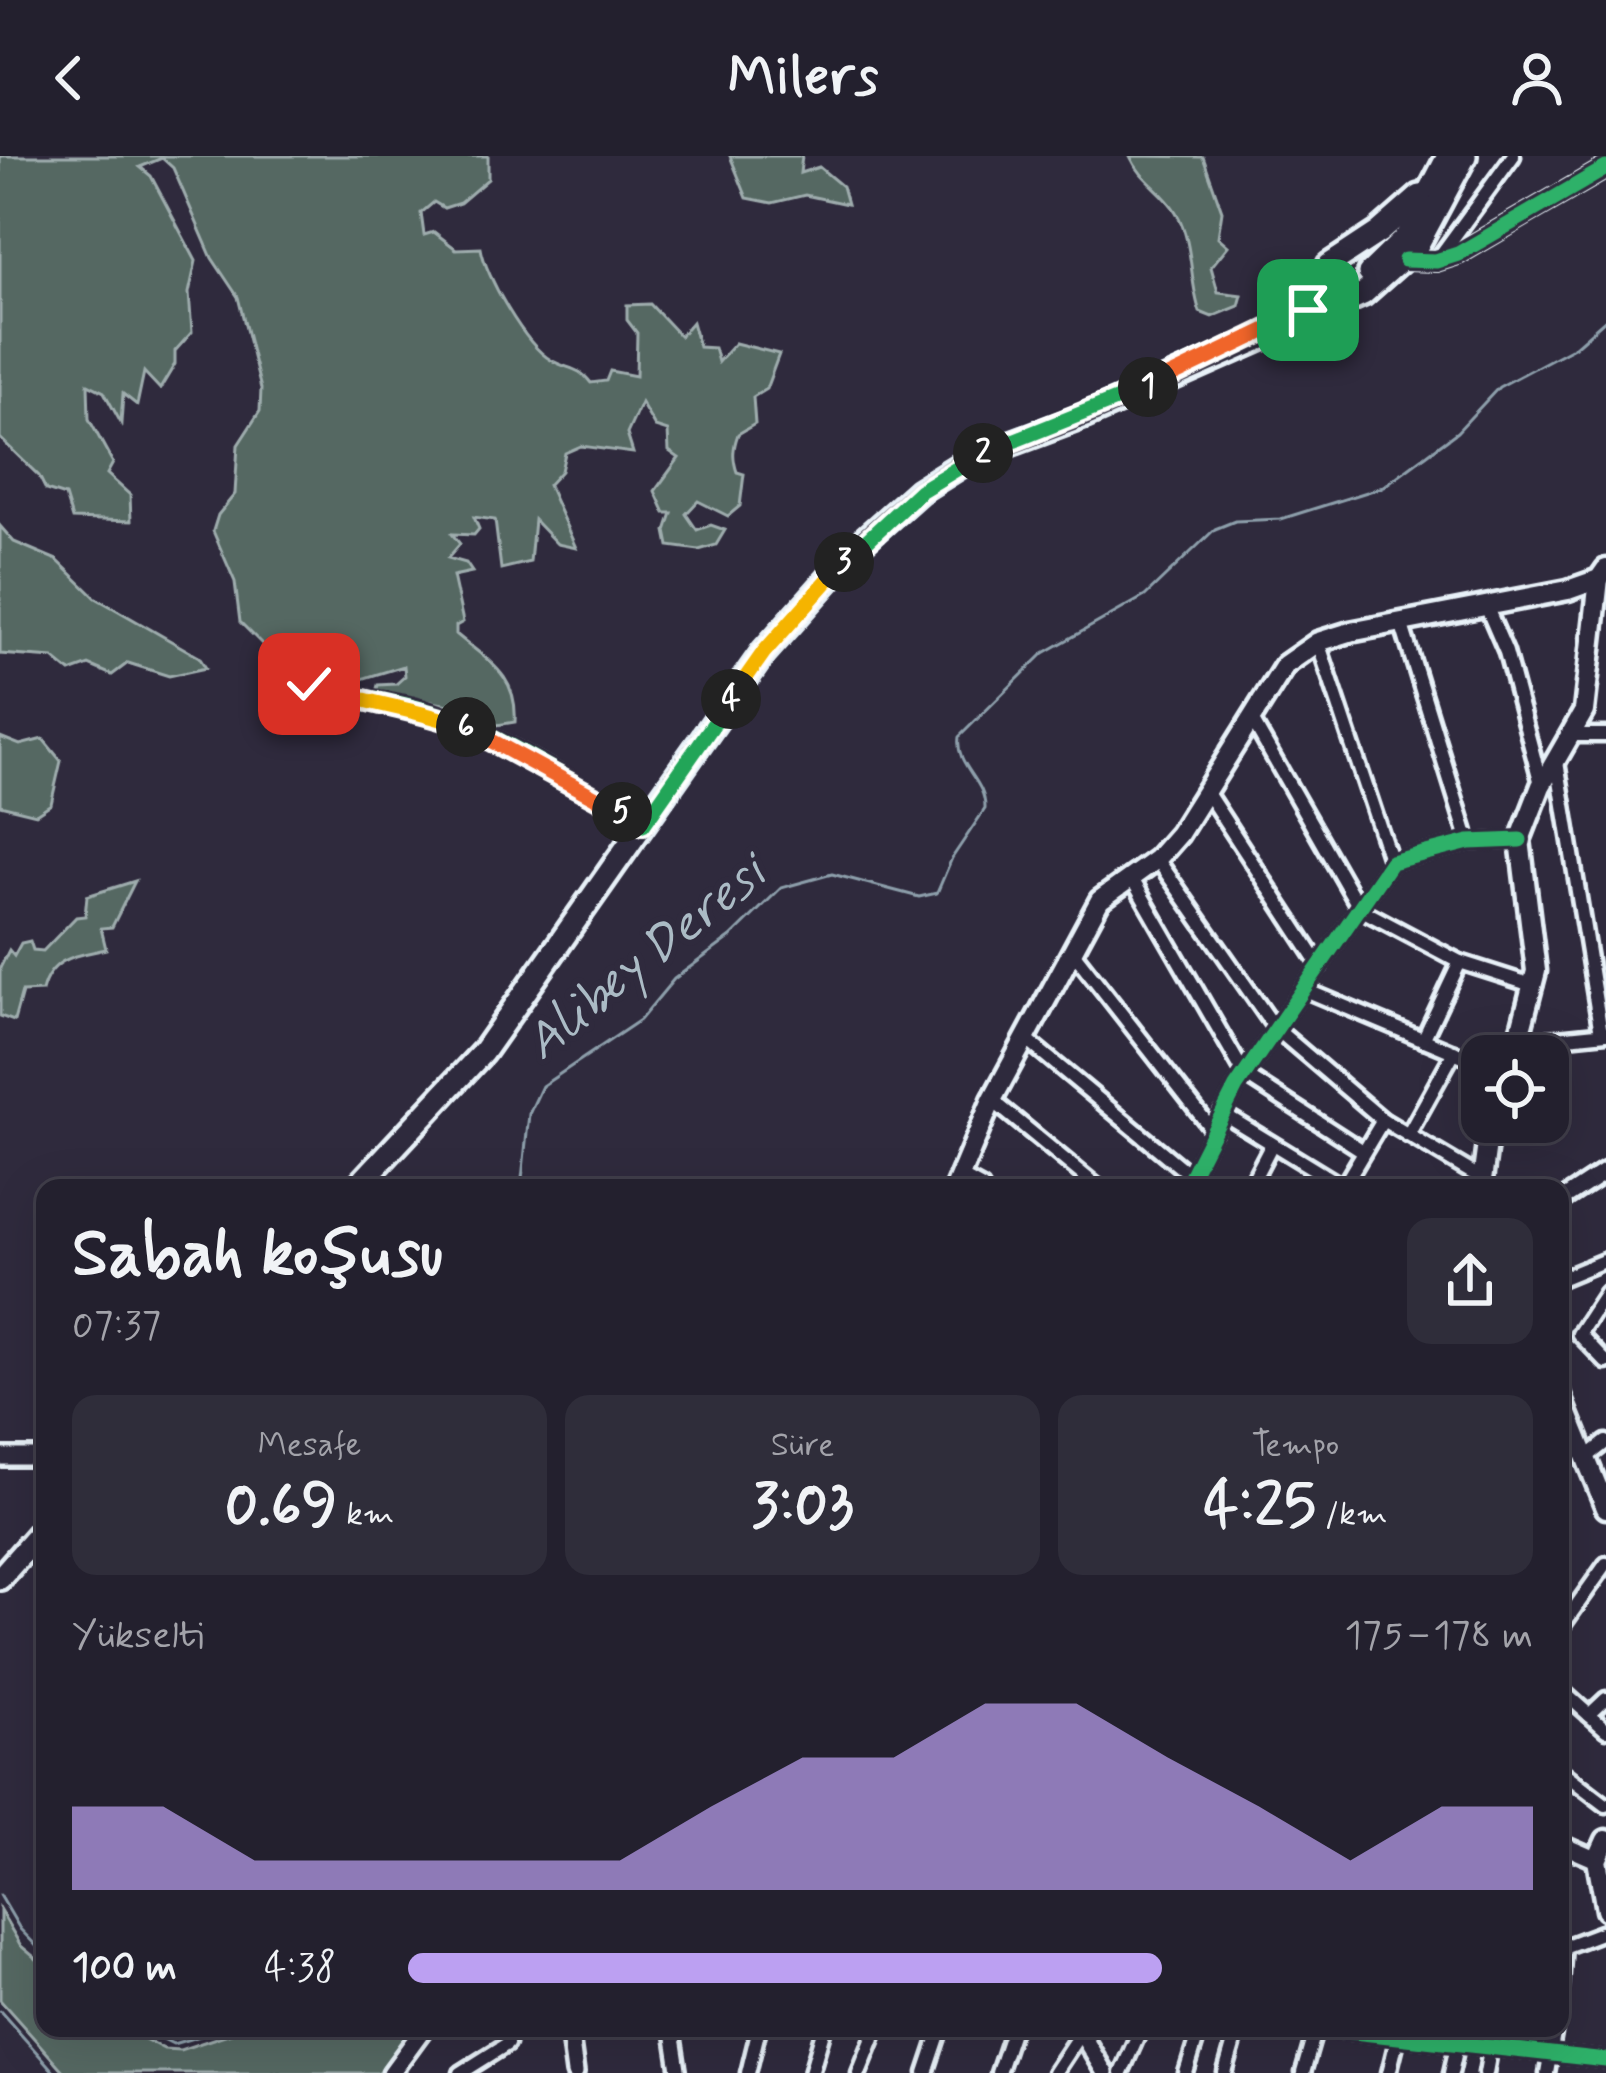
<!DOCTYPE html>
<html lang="tr">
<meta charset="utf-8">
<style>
:root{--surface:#23202e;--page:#2f2d3a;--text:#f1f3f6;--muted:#a3a3aa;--line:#403e4a;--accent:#bca0f2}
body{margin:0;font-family:Mynerve,sans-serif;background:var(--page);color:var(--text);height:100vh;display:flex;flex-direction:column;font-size:45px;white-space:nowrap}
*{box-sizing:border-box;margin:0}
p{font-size:39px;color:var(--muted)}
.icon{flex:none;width:66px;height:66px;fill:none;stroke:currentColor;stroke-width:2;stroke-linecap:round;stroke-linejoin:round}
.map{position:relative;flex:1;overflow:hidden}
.sheet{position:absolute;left:36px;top:1023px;width:1533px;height:858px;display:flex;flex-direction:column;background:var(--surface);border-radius:24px;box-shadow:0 12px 48px #0002,0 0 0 3px var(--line)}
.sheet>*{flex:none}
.controls{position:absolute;left:1461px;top:879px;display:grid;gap:24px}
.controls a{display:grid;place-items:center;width:108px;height:108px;border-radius:24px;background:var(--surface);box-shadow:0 12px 48px #0002,0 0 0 3px var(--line);font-size:60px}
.pin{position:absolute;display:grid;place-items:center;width:102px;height:102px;color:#fff;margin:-51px;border-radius:24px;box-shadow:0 6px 18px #0006}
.km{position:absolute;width:60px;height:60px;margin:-30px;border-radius:50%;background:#222;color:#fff;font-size:33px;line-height:60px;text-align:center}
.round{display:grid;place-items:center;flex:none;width:126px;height:126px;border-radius:24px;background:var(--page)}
.summary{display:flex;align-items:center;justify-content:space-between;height:204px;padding:0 36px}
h1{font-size:66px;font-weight:700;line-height:90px}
.figures{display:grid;grid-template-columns:repeat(3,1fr);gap:18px;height:204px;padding:12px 36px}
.figures div{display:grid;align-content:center;border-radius:24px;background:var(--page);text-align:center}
.figures b{font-size:60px;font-weight:700}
.figures small{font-size:33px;font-weight:400}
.figures p{font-size:33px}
.chart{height:336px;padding:24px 36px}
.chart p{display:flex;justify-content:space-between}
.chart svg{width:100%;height:216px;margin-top:12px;fill:var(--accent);opacity:.7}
ul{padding:0 36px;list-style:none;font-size:39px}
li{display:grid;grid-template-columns:192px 144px 1fr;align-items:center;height:90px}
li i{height:30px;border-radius:15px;background:var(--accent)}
header{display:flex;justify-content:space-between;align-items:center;height:156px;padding:0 36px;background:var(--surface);font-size:54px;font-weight:700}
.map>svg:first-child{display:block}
</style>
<header><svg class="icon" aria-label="back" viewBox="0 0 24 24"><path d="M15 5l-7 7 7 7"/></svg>Milers<svg class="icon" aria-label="person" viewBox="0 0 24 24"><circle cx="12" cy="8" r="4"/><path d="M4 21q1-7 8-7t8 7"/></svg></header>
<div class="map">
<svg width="1606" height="1917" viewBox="0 0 1606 1917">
<rect width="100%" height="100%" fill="#2f2a3d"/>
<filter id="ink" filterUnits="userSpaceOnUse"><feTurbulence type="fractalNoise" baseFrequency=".00833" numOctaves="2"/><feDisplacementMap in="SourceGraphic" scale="24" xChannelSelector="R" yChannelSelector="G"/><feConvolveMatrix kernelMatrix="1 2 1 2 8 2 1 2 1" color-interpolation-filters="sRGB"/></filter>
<g filter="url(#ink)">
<g fill="#546862" stroke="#9eacad" stroke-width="3">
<path d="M0 0H488V23L460 47 444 52 434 46 421 57 424 79 434 76 456 93 481 92C485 119 525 189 551 204 568 214 578 210 591 227L606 225 610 215 636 220 637 177 627 164V149L650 148 680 180 692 166 699 191 714 192 718 206 735 187 779 198 766 233 753 241 755 268 738 278C733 292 732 301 737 316L744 318 740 350 728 360 698 345 686 358 697 374 711 369 725 374 716 389 699 394 669 390 666 375 672 357H665L655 335 679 302 669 295 668 275 655 271 641 247 627 278 633 297 581 290 565 297 561 315 548 329 576 392 557 388 534 364 530 406 501 413 495 364 474 361 479 373 474 379 452 378 460 388 448 402 466 407 472 416 453 420 463 466 456 470V478C489 506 518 519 515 566L497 569 471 553 376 536 378 529 396 528 405 520 404 510 355 525 302 516 274 500 240 466 235 426 213 375 218 359 235 338 238 289 260 255 261 233 238 141 212 102 173 12 162 2 140 11 151 20 196 105 189 137 192 176 175 195V208L160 233 144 216 137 249 123 238 121 267 104 236 88 228 89 263 113 307 107 318 130 339 131 365 72 363 65 340 46 334 39 320 0 282Z"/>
<polygon points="730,0 802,0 800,17 819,11 842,30 847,48 805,39 772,47 747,42"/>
<path d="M1130 0 1203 1 1222 55 1218 81 1228 90 1211 111 1218 136 1242 139 1239 150 1212 161 1200 156C1189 125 1194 87 1176 56 1163 34 1141 25 1130 0Z"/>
<polygon points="0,370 14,386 57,404 96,442 199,501 206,512 169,520 128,507 112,519 89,509 70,516 53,502 0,498"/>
<polygon points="0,581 20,589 43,583 61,605 51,648 36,658 0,649"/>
<path d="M135 725 112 771 101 772 106 793C81 799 51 799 42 835L22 836 14 865 0 860V812L9 794 14 800 21 787 30 785 33 794 43 795 76 761 85 760 87 740Z"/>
<polygon points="0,1754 21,1790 45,1810 45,1872 123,1872 164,1893 180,1894 246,1872 412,1872 380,1917 65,1917 0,1844"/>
</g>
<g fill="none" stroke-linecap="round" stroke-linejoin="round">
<g stroke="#8d9fab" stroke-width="3">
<path d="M521 1032 529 958 542 930 640 864 674 823 731 781 781 732 832 718 919 741 937 737 952 702 985 653C986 623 955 611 959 581L1044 497 1145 440 1215 373 1235 365 1281 363 1383 331 1457 276 1499 231 1574 191 1606 163"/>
<polyline points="0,1739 20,1773 45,1799"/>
<polyline points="0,1855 55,1917"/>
<polyline points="141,1872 173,1888 227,1872"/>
</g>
<g stroke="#e8f1f8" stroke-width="21">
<g id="minor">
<polyline points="1437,104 1513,0"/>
<polyline points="1487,452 1506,496 1541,628"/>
<polyline points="1401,466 1469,686"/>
<polyline points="1318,486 1391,706"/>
<path d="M309 528C343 540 375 542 410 550 493 571 570 625 643 669"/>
<polyline points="1252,564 1360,753 1460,806 1535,830"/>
<polyline points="1574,579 1606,579"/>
<polyline points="1557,606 1601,877"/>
<polyline points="1207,637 1320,810"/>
<polyline points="1157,703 1275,872 1383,964 1481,1022"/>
<polyline points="1131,721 1245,919 1363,995"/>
<polyline points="1073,796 1214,976"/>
<polyline points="1303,833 1482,908"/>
<polyline points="1027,884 1191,1020"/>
<polyline points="1423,884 1460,806"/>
<polyline points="1519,886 1606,877"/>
<polyline points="992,944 1099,1032"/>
<polyline points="1222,957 1345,1032"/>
<polyline points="1408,979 1454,896"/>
<polyline points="960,1020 982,1032"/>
<polyline points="1343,1031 1383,964"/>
<polyline points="1185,1032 1236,931 1391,706 1469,686 1520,684"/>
<polyline points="1249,1032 1272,988"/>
<polyline points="1560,1123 1606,1104"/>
<polyline points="1606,1137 1579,1178 1606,1206"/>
<polyline points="1587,1301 1606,1286"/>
<polyline points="1560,1306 1578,1281"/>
<polyline points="1560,1473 1606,1408"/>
<polyline points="1560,1533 1606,1574"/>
<polyline points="1589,1559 1606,1543"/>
<polyline points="1560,1614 1606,1649"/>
<polyline points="1561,1792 1606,1775"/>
<polyline points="1560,1842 1564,1790"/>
<polyline points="672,1872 679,1917"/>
<polyline points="1317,1872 1606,1904"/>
<polyline points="461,1917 507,1888"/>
<polyline points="748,1917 759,1872"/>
<polyline points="811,1917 824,1872"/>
<polyline points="859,1917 877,1872"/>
<polyline points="926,1917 941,1872"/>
<polyline points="998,1917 1013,1872"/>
<polyline points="1054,1917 1083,1873"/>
<polyline points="1121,1917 1141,1872"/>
<polyline points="1186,1917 1200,1872"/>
<polyline points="1225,1917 1238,1872"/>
<polyline points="1303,1917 1316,1872"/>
<polyline points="1389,1917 1400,1872"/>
<polyline points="1451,1917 1461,1872"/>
<polyline points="1486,1917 1494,1872"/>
<polyline points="1547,1917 1555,1872"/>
</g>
</g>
<g stroke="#e8f1f8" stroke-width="24">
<g id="tertiary">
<polyline points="1405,104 1436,105 1458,98 1606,12"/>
<polyline points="1560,1045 1606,1015"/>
<polyline points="0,1301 45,1301"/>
<polyline points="1560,1688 1597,1704"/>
<polyline points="569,1872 575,1917"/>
<polyline points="1078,1872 1105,1917"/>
<polyline points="391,1917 424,1872"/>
</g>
</g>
<g stroke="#e8f1f8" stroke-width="27">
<g id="secondary">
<polyline points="1514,900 1536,815 1520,684 1541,630 1584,555 1599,423"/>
<polyline points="955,1032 992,944 1100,744 1157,703 1179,678 1285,509 1318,486 1350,476 1568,434 1599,423 1606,413"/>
<polyline points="1481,1032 1490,966"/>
<polyline points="1560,1238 1606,1352"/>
<polyline points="1606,1684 1597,1704 1606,1754"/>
</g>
</g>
<g stroke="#e8f1f8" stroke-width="30">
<g id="primary">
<polyline points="1369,117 1406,81 1448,0"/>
<polyline points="1333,154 1320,135 1329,109 1379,76 1420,40"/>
<polyline points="356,1032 483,896 764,496 862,386 919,335 972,302 1085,260 1363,138 1417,90 1465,0"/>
<polyline points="0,1422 45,1371"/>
</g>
</g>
<use href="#minor" stroke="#2f2a3d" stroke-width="12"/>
<use href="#tertiary" stroke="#2f2a3d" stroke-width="15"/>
<use href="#secondary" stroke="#2f2a3d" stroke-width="18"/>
<use href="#primary" stroke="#2f2a3d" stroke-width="21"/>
<g stroke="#2f2a3d" stroke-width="22">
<g id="cycleway">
<polyline points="1405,104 1436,105 1458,98 1606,12"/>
<path d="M309 528C343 540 375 542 410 550 493 571 570 625 643 669"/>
<polyline points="1185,1032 1236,931 1391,706 1469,686 1520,684"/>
<polyline points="1317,1872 1606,1904"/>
</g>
</g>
<use href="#cycleway" stroke="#2db169" stroke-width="15"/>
</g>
</g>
<g fill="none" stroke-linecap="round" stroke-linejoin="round" filter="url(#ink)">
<g stroke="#fff" stroke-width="24">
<polyline id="split-1" points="1148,231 1308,154"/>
</g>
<g stroke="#fff" stroke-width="24">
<polyline id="split-2" points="983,297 1148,231"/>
</g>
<g stroke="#fff" stroke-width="24">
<polyline id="split-3" points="844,406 920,335 983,297"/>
</g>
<g stroke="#fff" stroke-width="24">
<polyline id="split-4" points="731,543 764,496 844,406"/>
</g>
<g stroke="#fff" stroke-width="24">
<polyline id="split-5" points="622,656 643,669 731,543"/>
</g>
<g stroke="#fff" stroke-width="24">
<polyline id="split-6" points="466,571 622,656"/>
</g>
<g stroke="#fff" stroke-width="24">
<path id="split-7" d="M309 528C361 547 414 552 466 571"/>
</g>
<use href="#split-1" stroke="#f0652b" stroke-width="15"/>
<use href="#split-2" stroke="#22a559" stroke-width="15"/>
<use href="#split-3" stroke="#22a559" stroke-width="15"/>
<use href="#split-4" stroke="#f5b400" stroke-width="15"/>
<use href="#split-5" stroke="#22a559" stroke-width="15"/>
<use href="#split-6" stroke="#f0652b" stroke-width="15"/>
<use href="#split-7" stroke="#f5b400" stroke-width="15"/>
</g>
<g text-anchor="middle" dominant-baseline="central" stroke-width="12" stroke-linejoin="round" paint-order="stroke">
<g font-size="51" font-style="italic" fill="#abbbc5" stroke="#2f2a3d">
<text transform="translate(646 803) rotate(-39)">Alibey Deresi</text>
</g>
</g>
</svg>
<div class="controls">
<a><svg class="icon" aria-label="locate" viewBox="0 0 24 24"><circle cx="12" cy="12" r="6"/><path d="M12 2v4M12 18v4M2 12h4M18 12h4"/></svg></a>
</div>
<div class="pin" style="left:1308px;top:154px;background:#1e9e55"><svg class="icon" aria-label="arrive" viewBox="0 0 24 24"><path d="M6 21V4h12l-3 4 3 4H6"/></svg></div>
<div class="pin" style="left:309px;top:528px;background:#d93025"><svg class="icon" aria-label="check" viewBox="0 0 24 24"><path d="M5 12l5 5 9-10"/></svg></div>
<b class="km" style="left:1148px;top:231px">1</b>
<b class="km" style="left:983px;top:297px">2</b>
<b class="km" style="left:844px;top:406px">3</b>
<b class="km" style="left:731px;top:543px">4</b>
<b class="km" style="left:622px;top:656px">5</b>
<b class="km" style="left:466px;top:571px">6</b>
<section class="sheet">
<div class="summary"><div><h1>Sabah koşusu</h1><p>07:37</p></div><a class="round"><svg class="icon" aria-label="share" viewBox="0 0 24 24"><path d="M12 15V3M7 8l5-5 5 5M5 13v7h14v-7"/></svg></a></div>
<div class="figures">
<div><p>Mesafe</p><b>0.69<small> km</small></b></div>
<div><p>Süre</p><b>3:03</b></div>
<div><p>Tempo</p><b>4:25<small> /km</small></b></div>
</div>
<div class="chart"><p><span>Yükselti</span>175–178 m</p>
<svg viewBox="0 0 160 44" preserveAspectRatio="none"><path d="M0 44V27L10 27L20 38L30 38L40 38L50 38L60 38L70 27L80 17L90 17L100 6L110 6L120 17L130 27L140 38L150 27L160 27V44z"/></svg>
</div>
<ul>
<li><b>100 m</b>4:38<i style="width:67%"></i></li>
</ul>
</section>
</div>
